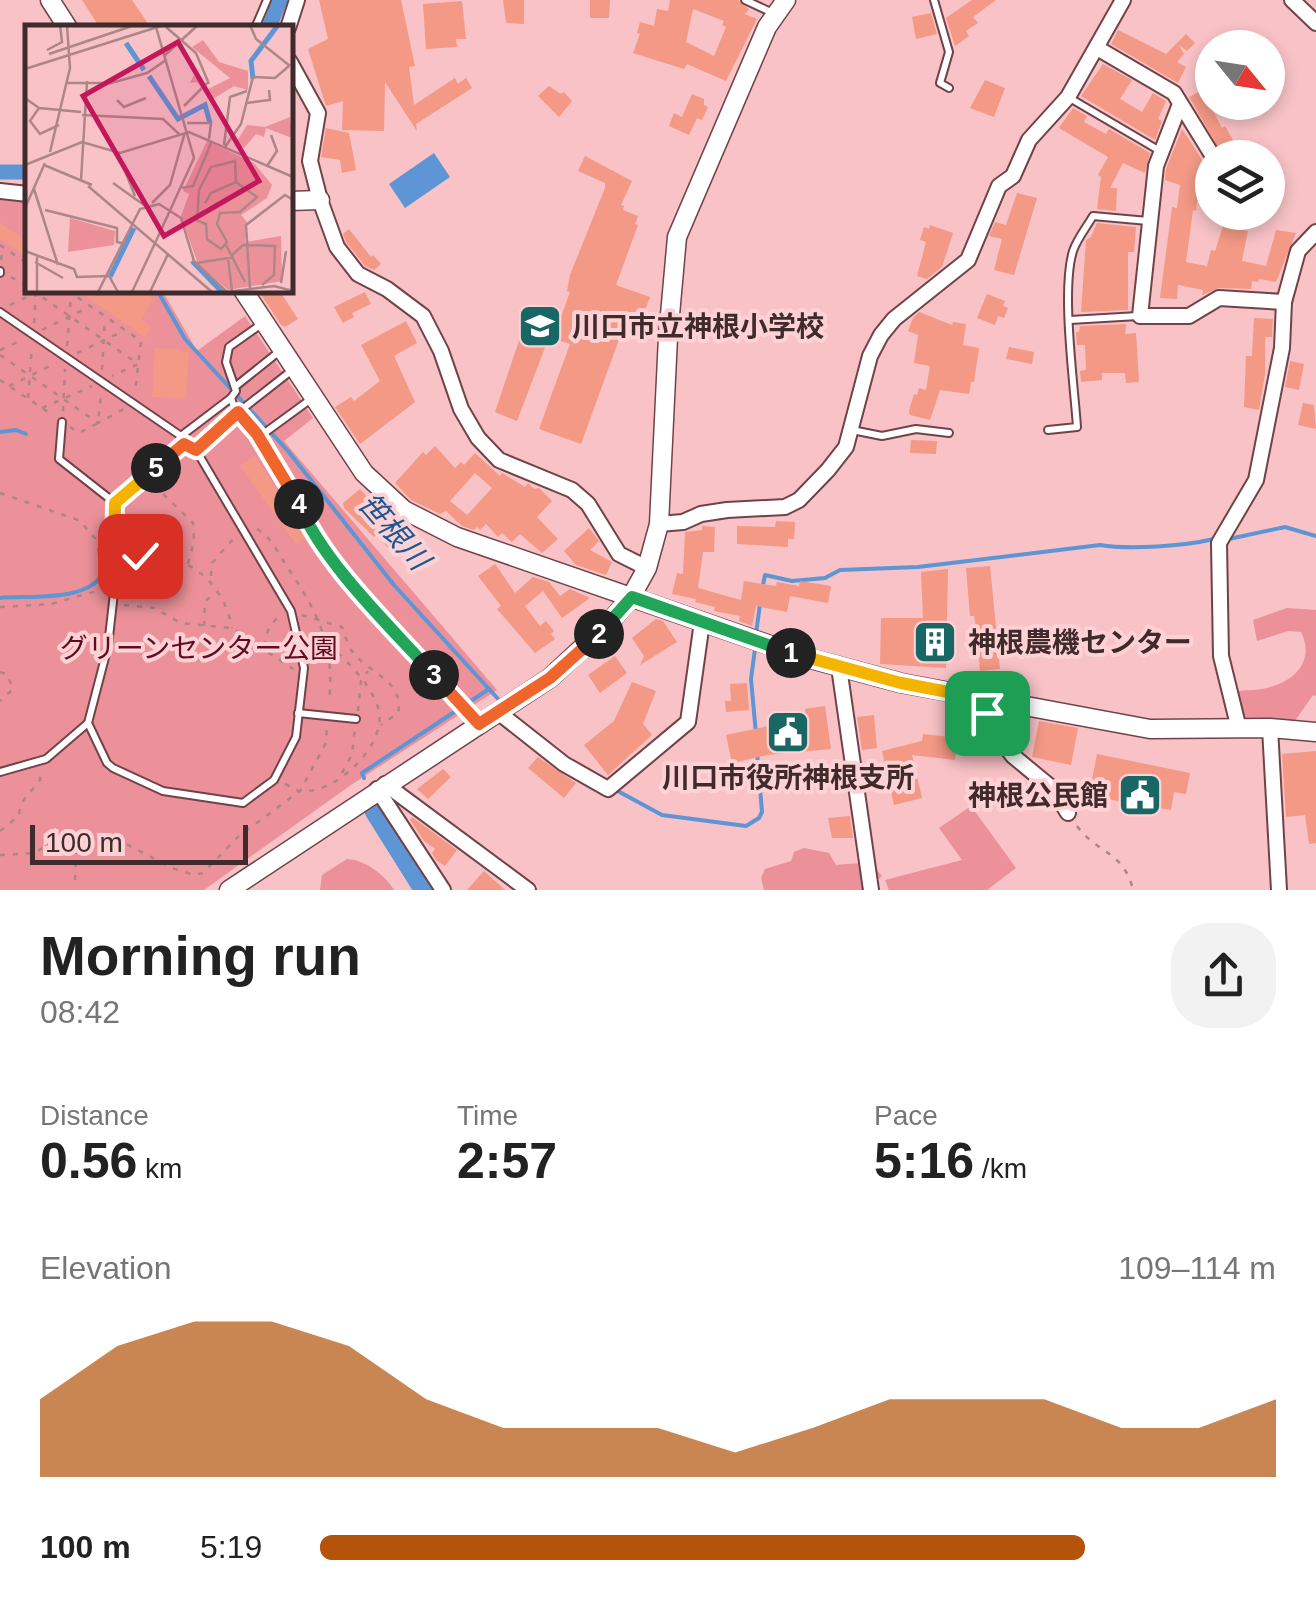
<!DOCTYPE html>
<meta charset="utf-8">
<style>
:root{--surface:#fff;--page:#f2f2f2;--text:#222;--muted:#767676;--accent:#b45309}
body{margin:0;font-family:Arial,"Noto Sans JP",sans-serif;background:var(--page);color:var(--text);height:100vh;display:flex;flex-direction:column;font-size:38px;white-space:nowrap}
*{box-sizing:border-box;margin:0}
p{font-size:32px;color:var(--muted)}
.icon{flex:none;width:55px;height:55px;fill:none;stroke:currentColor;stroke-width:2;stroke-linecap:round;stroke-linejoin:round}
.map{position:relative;height:890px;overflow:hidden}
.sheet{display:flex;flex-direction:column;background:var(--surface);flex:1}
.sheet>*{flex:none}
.needle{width:65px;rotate:120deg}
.tools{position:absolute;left:1195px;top:30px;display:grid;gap:20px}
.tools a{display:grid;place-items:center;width:90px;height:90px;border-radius:50%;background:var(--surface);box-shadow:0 5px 15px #0003;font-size:50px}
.scale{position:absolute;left:30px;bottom:25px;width:218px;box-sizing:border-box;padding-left:10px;border:5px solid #3f2b2c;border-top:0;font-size:28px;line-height:35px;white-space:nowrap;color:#3f2b2c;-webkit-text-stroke:8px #fed2d5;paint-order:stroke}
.pin{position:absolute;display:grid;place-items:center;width:85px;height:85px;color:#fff;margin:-42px;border-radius:20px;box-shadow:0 5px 15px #0006}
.km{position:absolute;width:50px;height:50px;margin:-25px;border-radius:50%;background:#222;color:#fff;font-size:28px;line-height:50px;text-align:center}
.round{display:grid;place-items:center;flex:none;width:105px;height:105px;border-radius:40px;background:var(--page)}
.summary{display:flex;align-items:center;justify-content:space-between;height:170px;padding:0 40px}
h1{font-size:55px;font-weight:600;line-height:75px}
.metrics{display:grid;grid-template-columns:repeat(3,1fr);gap:15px;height:170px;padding:10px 40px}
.metrics div{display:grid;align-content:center}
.metrics b{font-size:50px;font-weight:600}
.metrics small{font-size:28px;font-weight:400}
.metrics p{font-size:28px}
.chart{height:280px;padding:20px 40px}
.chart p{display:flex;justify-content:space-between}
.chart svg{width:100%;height:180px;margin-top:10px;fill:var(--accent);opacity:.7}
ul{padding:0 40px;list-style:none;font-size:32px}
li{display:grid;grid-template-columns:160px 120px 1fr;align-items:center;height:75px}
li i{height:25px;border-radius:12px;background:var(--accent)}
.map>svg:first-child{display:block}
</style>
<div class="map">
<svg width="1316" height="890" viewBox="0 0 1316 890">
<rect width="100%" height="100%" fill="#f8c2c6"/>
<g fill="#ec919a">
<polygon points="0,197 27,202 28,290 162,290 197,351 245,316 313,418 284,441 497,690 351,785 204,890 0,890"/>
<path d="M1287 608 1316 610V696L1313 695 1292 725 1242 724 1236 692C1245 689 1252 691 1261 689 1292 684 1316 663 1301 632L1288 631 1257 641 1253 620Z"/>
<polygon points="971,806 1016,868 987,890 889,890 885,880 962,860 939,828"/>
<path d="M804 848 829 853 836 865C853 864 870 859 882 876L865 890H764L761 878 765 869 791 861 794 852Z"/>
<path d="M347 859C365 860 384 874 394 890H320L322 875Z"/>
</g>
<polygon fill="#5e95d5" points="434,153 450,177 405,208 389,184"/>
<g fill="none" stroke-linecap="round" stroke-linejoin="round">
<g stroke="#5e95d5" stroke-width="4">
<polyline points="157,290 185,339 288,451 394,585 489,689 362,773 364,778"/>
<polyline points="0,432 16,430 26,434"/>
<polyline points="1229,539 1285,527 1316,536"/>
<path d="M763 585 765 575 792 581 825 578 840 570 918 567 1100 545C1130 550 1184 546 1214 539"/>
<path d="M0 598C28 595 91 603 104 571L99 550"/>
<polyline points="756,634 760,604"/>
<polyline points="755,649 751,679 756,734"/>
<polyline points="489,689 500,701"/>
<polyline points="614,789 662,815 746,826 759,818 762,812 757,753"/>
</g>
<g stroke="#5e95d5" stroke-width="15">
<polyline points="269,28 280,0"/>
<polyline points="0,172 28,172"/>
</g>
<polyline stroke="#5e95d5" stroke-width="25" points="377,810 427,890"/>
</g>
<g fill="#f39985" fill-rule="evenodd">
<polygon points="82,0 132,0 151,28 100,28"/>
<polygon points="319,0 401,0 415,66 409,67 414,105 455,78 458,84 466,78 472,88 416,124 417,131 385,82 384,131 342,130 343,101 326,106 308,49 328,39"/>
<polygon points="503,0 524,0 524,24 506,23"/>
<polygon points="590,0 610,0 609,18 590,18"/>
<path d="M670 0H738L749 9 745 14 757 19 726 81 687 64 684 69 633 53 640 34 637 33 640 22 654 26 657 9 668 11ZM693 9 724 21 722 25 726 27 714 56 686 42Z"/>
<polygon points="972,0 996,0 973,17 978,23 966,31 969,36 955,46 946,18"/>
<polygon points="462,1 466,39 456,39 457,47 426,49 423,4"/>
<polygon points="931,13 937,34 916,39 912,17"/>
<polygon points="1118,30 1166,54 1186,34 1195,43 1187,51 1179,45 1184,54 1177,62 1186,67 1178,83 1111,44"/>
<polygon points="1103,64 1132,80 1120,99 1142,112 1153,93 1166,101 1158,119 1162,121 1155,140 1081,96"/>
<polygon points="985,80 1005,88 994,117 970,108"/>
<polygon points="549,86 561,94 564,92 572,101 559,117 538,96"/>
<polygon points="1202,90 1222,128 1225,126 1243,158 1224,158 1189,97"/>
<polygon points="692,94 704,99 704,105 708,107 702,120 697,118 689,135 669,126 674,113 682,117"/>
<polygon points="1073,108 1087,116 1084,122 1106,134 1109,129 1150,153 1145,173 1123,163 1110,188 1117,188 1116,211 1097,209 1101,177 1098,175 1108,157 1059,128"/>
<polygon points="326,128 349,133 356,170 342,173 340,160 321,157"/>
<polygon points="1182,129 1205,164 1212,168 1212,187 1198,196 1196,211 1193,210 1186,262 1207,266 1211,250 1215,251 1223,226 1248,231 1242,261 1266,266 1276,230 1296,233 1276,282 1259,279 1258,282 1252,281 1251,289 1219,288 1202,295 1203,290 1178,285 1177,299 1160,298 1172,207 1177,208 1180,185 1165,180 1166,169"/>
<polygon points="585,156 632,181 621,205 624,206 623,210 638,216 635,224 638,225 616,285 650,297 638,328 625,323 581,444 539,429 570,344 549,337 517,421 495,412 525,323 528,324 530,318 557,328 570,292 567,291 570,275 605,188 605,183 578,171"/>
<polygon points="1017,193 1037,198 1014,275 994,270 1002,239 989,236 995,222 1006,225"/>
<polygon points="0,223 28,242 28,257 0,239"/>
<polygon points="1097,223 1136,227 1134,252 1128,252 1128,310 1081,312 1086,240 1091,237"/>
<polygon points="930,225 953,233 942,267 927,279 917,276 926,242 920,240 924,227 929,229"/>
<polygon points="349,229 371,257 373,255 381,264 374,270 365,266 346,242 343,234"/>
<polygon points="76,290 147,290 153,301 141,319 152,327 145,337"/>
<polygon points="258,290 279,290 298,319 285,327 281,325"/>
<polygon points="365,292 371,304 352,313 354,317 343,323 334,307"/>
<polygon points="987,294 1005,301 1003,306 1008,308 1004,318 998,316 995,325 977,318"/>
<polygon points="919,312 952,325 953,322 966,324 963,345 979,348 974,382 971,382 969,394 940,390 930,420 910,415 909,411 914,394 917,395 919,388 926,390 930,366 914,363 918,335 908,331 913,318"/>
<polygon points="1254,318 1273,319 1272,337 1265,337 1265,374 1259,410 1244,407 1246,356 1252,356"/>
<polygon points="406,321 417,343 394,356 415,402 360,444 335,407 351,397 354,401 380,381 361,345"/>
<polygon points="1126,324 1125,334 1136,333 1139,382 1126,383 1125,373 1102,373 1102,380 1081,382 1080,371 1086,370 1085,345 1077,345 1076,332 1079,332 1080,326"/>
<polygon points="1009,347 1034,352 1032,364 1006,359"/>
<polygon points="155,348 179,349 181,352 189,348 186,399 152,397"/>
<polygon points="1290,361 1304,364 1299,390 1285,387"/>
<polygon points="1303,403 1314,405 1316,429 1298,425"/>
<polygon points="911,440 937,441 936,454 910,453"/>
<path d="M435 446 455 468 461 462 464 465 475 453 500 476 502 473 525 487 528 483 534 489 539 488 552 501 537 517 558 539 542 553 520 534 512 542 502 533 498 537 486 524 480 530 477 527 474 530 462 526 446 511 440 514 411 500 395 483 423 452 426 455ZM475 473 492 488 467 515 450 501Z"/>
<polygon points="255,456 307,536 296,544 240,466"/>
<polygon points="360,489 370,500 368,502 392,526 398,521 413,536 392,553 377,534 374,537 344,508 343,503"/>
<polygon points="776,521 795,522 794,539 788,539 788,547 737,544 737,526 775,527"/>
<polygon points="702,526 715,527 714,552 703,552 698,588 741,600 744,581 776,586 777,582 799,586 800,581 831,586 828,603 790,596 787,612 756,606 752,626 739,621 740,616 714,611 715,607 695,602 696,599 672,594 677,573 683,574 685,532 702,530"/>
<polygon points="589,528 599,541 590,550 612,562 606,575 576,565 564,551"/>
<polygon points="495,564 515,593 533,577 549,582 560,596 570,589 590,598 562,618 543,591 525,606 540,626 546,621 554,631 551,634 555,639 535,653 497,609 501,606 478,576"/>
<polygon points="990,566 1000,669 980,671 976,627 974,616 970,616 966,568"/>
<polygon points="948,569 946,668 880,664 881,618 923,618 921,572"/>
<polygon points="656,619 663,621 677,642 640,665 644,656 632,638"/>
<polygon points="615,656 627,673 600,693 588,675"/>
<polygon points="632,682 656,691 643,724 652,735 608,775 584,745 614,721"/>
<polygon points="747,683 749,710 726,712 725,701 731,701 730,684"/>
<polygon points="825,706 831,749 767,755 732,763 726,735 806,718 805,709"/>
<polygon points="874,715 877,748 862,750 857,717"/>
<polygon points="1039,721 1078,728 1071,765 1032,757"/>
<polygon points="923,734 958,738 955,760 912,755 922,798 894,805 882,751 922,741"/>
<polygon points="1316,751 1316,843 1309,844 1305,815 1286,817 1282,754"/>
<polygon points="1097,754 1190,773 1186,794 1174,792 1171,810 1089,796"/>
<polygon points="538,757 576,783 564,798 528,768"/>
<polygon points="443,769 451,777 428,799 417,789"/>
<polygon points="850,816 853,838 832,838 828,818"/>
<polygon points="412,817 457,850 445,866 436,860 432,853 435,849 424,841 410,820"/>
<polygon points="484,871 505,890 467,890"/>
</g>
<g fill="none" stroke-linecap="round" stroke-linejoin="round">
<g stroke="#704348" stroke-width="10">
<g id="service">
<polyline points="745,0 775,14"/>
<polyline points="934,0 949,52 940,83 949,88"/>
<polyline points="255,28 267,0"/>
<polyline points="1068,97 1160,151"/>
<polyline points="0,271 0,273"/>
<polyline points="0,312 181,436 184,444 196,450 291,611 304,668 296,737 274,780 243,803 163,791 113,768 107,763 88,723"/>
<polyline points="1070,320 1138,316"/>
<polyline points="263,323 229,347 226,362 236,391 231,398 233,404 281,472 320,543 478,723"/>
<polyline points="236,386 281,350"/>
<polyline points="62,422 59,459 115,503"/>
<polyline points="852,430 882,436 916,429 949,433"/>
<path d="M1048 430 1077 427C1074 383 1061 290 1073 251 1077 239 1086 228 1093 216L1148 221"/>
<polyline points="181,436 231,398"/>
<polyline points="259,437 311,399"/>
<polyline points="196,450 208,436 291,371"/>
<polyline points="298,713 356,719"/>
<polyline points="0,772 46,759 88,723 108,646 114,593 115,503 184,444"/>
</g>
</g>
<g stroke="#704348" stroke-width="18">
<g id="minor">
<polyline points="1292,0 1316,23"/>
<polyline points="288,28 297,0"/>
<polyline points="1097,48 1174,93 1214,158"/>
<polyline points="290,62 318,113 310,161 320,200 337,247 358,274 387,289 423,316 441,351 461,409 478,438 499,460 572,490 588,504 619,554 647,568"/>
<polyline points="1180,104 1156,166 1140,316 1189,316 1219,298 1284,302"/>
<polyline points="0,191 28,194"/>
<polyline points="659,524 683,522 701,514 727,510 785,507 799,500 828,470 846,447 870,356 881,335 894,319 968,260 999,186 1013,176 1029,140 1068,97 1123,0"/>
<polyline points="839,667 871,890"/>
<polyline points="990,700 987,722 1013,756 1053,789 1068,813"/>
<polyline points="498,712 564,764 608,789 688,722 702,622"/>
<polyline points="1270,728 1279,890"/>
<polyline points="1239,729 1221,656 1219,543 1256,480 1282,348 1284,302 1298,251 1316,232"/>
<polyline points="385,784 528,890"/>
<polyline points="377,789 443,890"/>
</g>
</g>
<g stroke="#704348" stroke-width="21">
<g id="tertiary">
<polyline points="50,0 68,28"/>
<polyline points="290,201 320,200"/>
<polyline points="243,290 364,473 404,510 457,537 804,657 901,683 1150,729 1270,728 1316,732"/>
<polyline points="229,890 550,678 609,623 631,597 647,568 659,524 668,337 677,237 767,27 786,0"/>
</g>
</g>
<g stroke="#ad8587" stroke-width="2.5" stroke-dasharray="5 8" stroke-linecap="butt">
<polyline points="0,245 28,264"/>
<polyline points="1,260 3,247"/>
<polyline points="11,277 28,287"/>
<polyline points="32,290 138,364 112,376"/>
<polyline points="67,290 141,341 135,392"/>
<polyline points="10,305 42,290"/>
<polyline points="34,323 36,290"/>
<polyline points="42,330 89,307"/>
<polyline points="67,346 71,295"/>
<polyline points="0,350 22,340"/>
<polyline points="77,353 124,331"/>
<polyline points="0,355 98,423 124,409"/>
<polyline points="102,370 105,318"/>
<polyline points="0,380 51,414"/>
<polyline points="9,386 56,363"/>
<polyline points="28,398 32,346"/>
<polyline points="42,408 92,386"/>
<polyline points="63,411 65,369"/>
<polyline points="70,427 79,433 98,423 101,393"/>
<polyline points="154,485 193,523 194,541 188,564"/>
<polyline points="0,493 81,521 90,534 104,545"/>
<path d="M257 529C270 536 278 552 286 565 318 613 335 644 329 703"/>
<path d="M125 558C178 547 222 575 232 628"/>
<polyline points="211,576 212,563 234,538"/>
<polyline points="124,605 154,608 181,623 232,628 293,669"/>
<polyline points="0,607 51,604 104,589"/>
<path d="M302 615 342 627C345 634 347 644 351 650 367 673 405 680 398 713L381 725"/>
<polyline points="204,626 205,601 217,592"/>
<polyline points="264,646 269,627 281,614"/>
<polyline points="0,672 7,674 13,689 0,701"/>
<polyline points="358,711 361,681 368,671"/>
<polyline points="342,773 352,754 355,728"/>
<path d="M285 784C290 786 294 790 299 791 333 796 385 748 379 712 374 686 346 661 328 643"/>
<path d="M1077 826C1097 854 1124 851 1133 890"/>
<path d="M0 831 19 816C20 798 31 793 40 780L41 772"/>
<polyline points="0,855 34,853 46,846"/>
<polyline points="75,880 77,841 113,837 172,868 194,875 203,873 239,836 300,791 326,743 327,726"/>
</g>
<use href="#service" stroke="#fff" stroke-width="6"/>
<use href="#minor" stroke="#fff" stroke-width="14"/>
<use href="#tertiary" stroke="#fff" stroke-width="18"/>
</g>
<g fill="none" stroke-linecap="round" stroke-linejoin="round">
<g stroke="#fff" stroke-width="20">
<polyline id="split-1" points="791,653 901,683 990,700 987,713"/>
</g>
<g stroke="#fff" stroke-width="20">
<polyline id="split-2" points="599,634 632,597 791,653"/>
</g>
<g stroke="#fff" stroke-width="20">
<polyline id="split-3" points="434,675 479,724 550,678 599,634"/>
</g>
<g stroke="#fff" stroke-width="20">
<path id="split-4" d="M299 504C323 563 391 627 434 675"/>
</g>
<g stroke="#fff" stroke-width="20">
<polyline id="split-5" points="156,468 184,444 196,450 238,412 257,434 299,504"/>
</g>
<g stroke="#fff" stroke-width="20">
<polyline id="split-6" points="140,556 114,561 115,503 156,468"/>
</g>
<use href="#split-1" stroke="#f5b400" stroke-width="12"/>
<use href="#split-2" stroke="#22a559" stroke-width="12"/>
<use href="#split-3" stroke="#f0652b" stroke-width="12"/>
<use href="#split-4" stroke="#22a559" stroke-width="12"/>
<use href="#split-5" stroke="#f0652b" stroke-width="12"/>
<use href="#split-6" stroke="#f5b400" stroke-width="12"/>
</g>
<defs>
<g id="school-square" transform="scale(2.25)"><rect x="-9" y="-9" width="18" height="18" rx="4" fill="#196765" stroke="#fed2d5"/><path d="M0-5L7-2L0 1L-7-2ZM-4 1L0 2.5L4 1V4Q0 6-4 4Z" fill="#fff"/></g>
<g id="building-square" transform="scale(2.25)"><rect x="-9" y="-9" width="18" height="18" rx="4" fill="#196765" stroke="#fed2d5"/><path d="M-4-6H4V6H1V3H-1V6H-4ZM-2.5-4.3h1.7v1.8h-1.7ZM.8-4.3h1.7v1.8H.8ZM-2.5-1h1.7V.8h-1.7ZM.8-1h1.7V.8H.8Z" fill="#fff"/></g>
<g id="civic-square" transform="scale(2.25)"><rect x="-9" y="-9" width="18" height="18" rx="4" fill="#196765" stroke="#fed2d5"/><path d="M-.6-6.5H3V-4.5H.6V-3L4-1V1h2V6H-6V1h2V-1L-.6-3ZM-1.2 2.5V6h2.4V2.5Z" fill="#fff"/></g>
</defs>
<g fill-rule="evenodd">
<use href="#school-square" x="540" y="326"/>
<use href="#building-square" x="935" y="642"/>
<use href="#civic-square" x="788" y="732"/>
<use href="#civic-square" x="1140" y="795"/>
</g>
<g text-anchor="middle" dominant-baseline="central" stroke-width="8" stroke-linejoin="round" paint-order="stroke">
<g font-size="28" font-weight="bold" fill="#3f2b2c" stroke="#fed2d5" text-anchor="start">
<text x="572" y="326">川口市立神根小学校</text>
<text x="968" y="642">神根農機センター</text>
<text x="788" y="777" text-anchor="middle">川口市役所神根支所</text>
<text x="1108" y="795" text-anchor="end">神根公民館</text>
</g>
<g font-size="28" fill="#5f0c21" stroke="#fed2d5">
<text x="199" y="648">グリーンセンター公園</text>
</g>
<g font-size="30" font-style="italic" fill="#1e5692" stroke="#fed2d5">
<text transform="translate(394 531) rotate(49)">笹根川</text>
</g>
</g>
<g transform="translate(25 25)">
<rect width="268" height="268" fill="#f8c2c6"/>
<path d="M178 15 194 37 223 46V65L209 61 185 76 172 57 165 58 169 50 181 65 205 53 167 22ZM265 92 267 113 241 103 239 112 231 109 219 123 209 121 222 100 240 102ZM182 116 229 138 247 160 242 173 216 190 222 197 220 217 256 211 257 256 203 265 173 239 156 191 164 169 158 166ZM45 193 90 206 89 220 43 227Z" fill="#ec919a"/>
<path fill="none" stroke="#5e95d5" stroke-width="5" d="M101 18 119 45M124 51 153 94 180 80 185 98M228 54 226 36 253 0M167 236 197 267M85 252 109 203"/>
<path fill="none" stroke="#ae8688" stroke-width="2.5" d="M225 0 231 14 265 41M141 2 171 28 184 59M22 25 37 17 35 0M24 29 110 0M139 31 173 0M0 44 139 0M41 58H86L122 48 141 35M0 73 14 83 56 87M92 75 99 82 121 73M222 78 245 75 244 65M159 81 182 58M14 83 5 96 15 109 34 100M57 90 138 94 154 109M162 98H186L184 114M199 120 205 72 222 66M200 122 216 99 228 52 250 53 264 41M25 127 45 43 42 0M93 128 110 171M0 140 57 117 95 128 164 107 268 152M19 140 67 160M242 141 252 126 246 110M56 155 62 56M88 158 119 180M63 161 187 267M157 163 168 161 187 116M9 164 33 240M127 178 145 160 160 107M0 183 20 138M20 185 92 203V217L101 219M168 194 181 199 182 214 196 224 202 217 192 199 195 188 215 187 232 172 211 157 186 168 180 178M172 195 174 165 186 142 210 136 211 157M131 216 169 133 131 2M201 220 220 257M0 226 49 244 52 252 84 251 93 267M207 230 218 220 250 221 249 250 237 260M203 233 207 266M10 237 38 253M172 238 209 232M256 258 261 226M225 264 221 200 260 170 268 175M12 267V232M73 267 115 184 134 179 156 193 169 236 202 267M107 267 131 216M125 267 143 229M202 267 249 261 268 266"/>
<path fill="#c2185b" fill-opacity="0.15" stroke="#c2185b" stroke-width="5" d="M153 17 234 156 139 211 58 71Z"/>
<rect width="268" height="268" fill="none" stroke="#3f2b2c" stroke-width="5"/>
</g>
</svg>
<div class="tools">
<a><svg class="needle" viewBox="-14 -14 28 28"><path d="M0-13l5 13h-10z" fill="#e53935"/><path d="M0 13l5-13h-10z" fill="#767676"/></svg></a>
<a><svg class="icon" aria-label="layers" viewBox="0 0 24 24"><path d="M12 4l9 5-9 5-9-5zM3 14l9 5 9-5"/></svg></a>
</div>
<div class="scale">100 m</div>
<div class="pin" style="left:987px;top:713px;background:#1e9e55"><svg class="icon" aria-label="arrive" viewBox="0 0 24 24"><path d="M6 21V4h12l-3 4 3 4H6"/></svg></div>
<div class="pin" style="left:140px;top:556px;background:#d93025"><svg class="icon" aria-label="check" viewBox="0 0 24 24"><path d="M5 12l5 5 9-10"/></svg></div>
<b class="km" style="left:791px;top:653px">1</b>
<b class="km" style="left:599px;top:634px">2</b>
<b class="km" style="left:434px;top:675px">3</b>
<b class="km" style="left:299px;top:504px">4</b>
<b class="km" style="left:156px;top:468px">5</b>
</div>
<section class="sheet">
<div class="summary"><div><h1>Morning run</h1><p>08:42</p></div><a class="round"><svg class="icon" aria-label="share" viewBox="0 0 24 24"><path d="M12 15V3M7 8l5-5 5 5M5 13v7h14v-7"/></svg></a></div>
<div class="metrics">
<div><p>Distance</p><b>0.56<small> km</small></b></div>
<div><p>Time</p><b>2:57</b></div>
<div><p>Pace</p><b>5:16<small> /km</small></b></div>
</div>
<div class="chart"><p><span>Elevation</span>109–114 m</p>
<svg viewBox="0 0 160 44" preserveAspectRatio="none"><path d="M0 44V25L10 12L20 6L30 6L40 12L50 25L60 32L70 32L80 32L90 38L100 32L110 25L120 25L130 25L140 32L150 32L160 25V44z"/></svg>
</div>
<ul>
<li><b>100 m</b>5:19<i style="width:80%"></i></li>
</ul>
</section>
